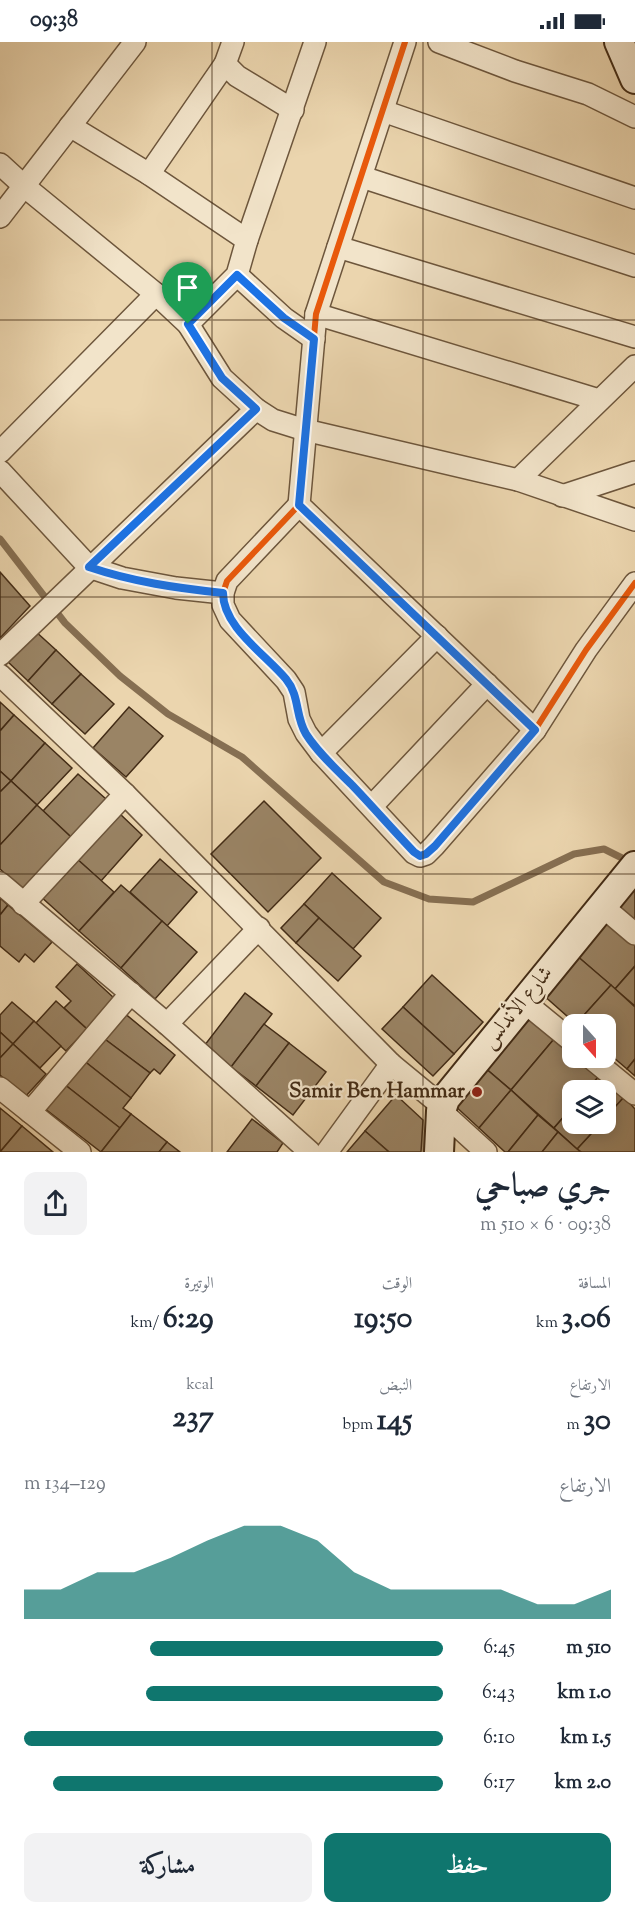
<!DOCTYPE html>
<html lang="ar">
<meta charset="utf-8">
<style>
:root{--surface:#fff;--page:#f2f2f3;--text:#1f2937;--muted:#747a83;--accent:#0f766e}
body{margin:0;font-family:"Sorts Mill Goudy",Amiri,serif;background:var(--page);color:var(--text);direction:rtl;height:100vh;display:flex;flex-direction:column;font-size:22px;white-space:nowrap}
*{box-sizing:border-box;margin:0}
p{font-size:20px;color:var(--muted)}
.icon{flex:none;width:33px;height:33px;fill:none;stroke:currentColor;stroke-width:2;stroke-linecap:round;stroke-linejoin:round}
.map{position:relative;height:1110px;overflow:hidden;direction:ltr}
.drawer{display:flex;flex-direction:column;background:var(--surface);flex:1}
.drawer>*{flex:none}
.needle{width:39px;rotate:159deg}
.tools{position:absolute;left:562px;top:972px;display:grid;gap:12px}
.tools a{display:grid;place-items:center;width:54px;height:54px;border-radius:12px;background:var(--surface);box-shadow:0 3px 15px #0003;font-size:30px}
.pin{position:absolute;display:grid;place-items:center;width:51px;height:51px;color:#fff;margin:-62px -26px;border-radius:50% 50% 50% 0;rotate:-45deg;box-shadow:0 0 6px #0007}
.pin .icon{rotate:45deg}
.round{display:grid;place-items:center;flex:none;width:63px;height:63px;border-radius:12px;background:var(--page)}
.headline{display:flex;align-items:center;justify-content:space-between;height:102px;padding:0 24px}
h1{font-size:33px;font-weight:700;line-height:45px}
.metrics{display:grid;grid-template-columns:repeat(3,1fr);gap:9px;height:102px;padding:6px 24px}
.metrics div{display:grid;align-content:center}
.metrics b{font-size:30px;font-weight:700}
.metrics small{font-size:16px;font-weight:400}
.metrics p{font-size:16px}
.chart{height:168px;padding:12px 24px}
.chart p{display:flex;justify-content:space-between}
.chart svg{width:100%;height:108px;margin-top:6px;fill:var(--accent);opacity:.7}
.button{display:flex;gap:12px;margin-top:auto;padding:12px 24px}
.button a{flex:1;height:69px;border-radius:12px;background:var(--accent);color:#fff;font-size:24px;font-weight:700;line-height:69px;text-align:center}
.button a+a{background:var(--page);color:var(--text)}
ul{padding:0 24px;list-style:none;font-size:20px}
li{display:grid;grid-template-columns:96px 72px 1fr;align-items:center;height:45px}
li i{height:15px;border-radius:8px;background:var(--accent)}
.status{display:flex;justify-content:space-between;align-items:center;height:42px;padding:0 30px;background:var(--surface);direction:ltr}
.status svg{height:16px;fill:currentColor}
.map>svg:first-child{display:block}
</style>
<div class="status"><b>09:38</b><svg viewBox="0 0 49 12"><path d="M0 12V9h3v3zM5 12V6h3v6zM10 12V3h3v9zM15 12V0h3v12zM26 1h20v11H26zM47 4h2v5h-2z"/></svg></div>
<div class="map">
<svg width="635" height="1110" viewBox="0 0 635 1110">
<rect width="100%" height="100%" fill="#ebd5ae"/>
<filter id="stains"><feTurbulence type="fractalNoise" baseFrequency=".00333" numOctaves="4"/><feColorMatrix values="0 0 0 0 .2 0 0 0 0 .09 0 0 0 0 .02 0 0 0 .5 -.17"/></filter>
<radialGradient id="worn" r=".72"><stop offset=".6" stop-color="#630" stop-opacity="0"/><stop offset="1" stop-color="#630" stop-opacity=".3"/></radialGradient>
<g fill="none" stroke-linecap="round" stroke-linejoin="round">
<polyline stroke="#866f52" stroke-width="7" points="0,497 65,581 120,634 168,672 242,715 384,840 429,857 473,860 574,812 604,807 630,820"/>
</g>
<g fill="#9a8465" stroke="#432c16" stroke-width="1.5">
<polygon points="0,530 30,564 0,596"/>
<polygon points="34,588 56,608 28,639 6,618"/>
<polygon points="56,608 81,632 52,662 28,639"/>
<polygon points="81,632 114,662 85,692 52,662"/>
<polygon points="0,660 14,673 0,689"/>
<polygon points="129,665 163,694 126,735 93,706"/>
<polygon points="14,673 45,701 11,739 0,729 0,689"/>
<polygon points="45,701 72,726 37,763 11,739"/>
<polygon points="0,729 11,739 0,750"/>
<polygon points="78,732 106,757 71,795 43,769"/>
<polygon points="11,739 37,763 0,803 0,750"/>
<polygon points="264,759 321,816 268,870 211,812"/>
<polygon points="37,763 71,795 22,848 0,827 0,803"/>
<polygon points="119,771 142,793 101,839 76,816"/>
<polygon points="76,816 114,850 79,889 39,853"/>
<polygon points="160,817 197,850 167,884 130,850"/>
<polygon points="332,831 381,876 353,907 304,862"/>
<polygon points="121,843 162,879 121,926 79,889"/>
<polygon points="635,846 635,879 619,865"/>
<polygon points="0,856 8,863 0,873"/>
<polygon points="304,862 319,876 296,901 281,886"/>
<polygon points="8,863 52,900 34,920 25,912 19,920 0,904 0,873"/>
<polygon points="319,876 361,914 338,939 296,901"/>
<polygon points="607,878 635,902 635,924 615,947 576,913"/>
<polygon points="162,879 197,910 155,957 121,926"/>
<polygon points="576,913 611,943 576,982 542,952"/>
<polygon points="77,922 114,956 87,987 64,966 71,959 56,945"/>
<polygon points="635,924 635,964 615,947"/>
<polygon points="432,933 483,980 454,1012 403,965"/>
<polygon points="611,943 635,965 635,1017 627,1027 606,1009 606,982 576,982"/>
<polygon points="245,951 272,972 231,1025 204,1004"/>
<polygon points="56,959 87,987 66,1009 36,981"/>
<polygon points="12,960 34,979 13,1002 0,990 0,973"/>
<polygon points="403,965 454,1012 433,1034 382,987"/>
<polygon points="123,970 175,1013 160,1032 154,1027 150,1031 102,995"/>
<polygon points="526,975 554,997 511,1048 484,1025"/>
<polygon points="34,979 61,1004 40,1026 13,1002"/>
<polygon points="264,982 289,1001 256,1044 231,1025"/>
<polygon points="0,990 13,1002 0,1016"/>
<polygon points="102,995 150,1031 131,1056 83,1018"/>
<polygon points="554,997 573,1013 573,1016 576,1016 599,1034 587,1048 573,1048 573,1064 554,1086 511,1048"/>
<polygon points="289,1001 326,1030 293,1073 256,1044"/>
<polygon points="13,1002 46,1032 25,1055 0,1033 0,1016"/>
<polygon points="635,1017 635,1034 627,1027"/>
<polygon points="83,1018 131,1056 123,1066 131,1072 120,1086 64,1042"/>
<polygon points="484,1025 511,1048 479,1086 453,1062"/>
<polygon points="599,1034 624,1055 606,1075 606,1048 587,1048"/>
<polygon points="64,1042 120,1086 101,1110 44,1066"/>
<polygon points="511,1048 538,1073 508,1110 505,1110 479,1086"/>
<polygon points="396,1053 423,1078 421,1110 389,1110 365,1089"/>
<polygon points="624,1055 635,1067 635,1110 581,1110 577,1107 600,1082 606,1082 606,1075"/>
<polygon points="573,1064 573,1082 600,1082 577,1107 554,1086"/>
<polygon points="0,1066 22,1084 0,1110"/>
<polygon points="131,1072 167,1100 159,1110 101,1110"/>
<polygon points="538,1073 558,1090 542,1110 508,1110"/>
<polygon points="252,1077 283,1101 277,1110 227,1110"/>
<polygon points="22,1084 53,1110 0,1110"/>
<polygon points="365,1089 389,1110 347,1110"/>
<polygon points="558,1090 577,1107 581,1110 542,1110"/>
<polygon points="167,1100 180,1110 159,1110"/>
</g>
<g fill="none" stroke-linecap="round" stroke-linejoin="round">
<g stroke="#6d563c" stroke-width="24">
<g id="street">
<polyline points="405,0 316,272 299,463 535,688"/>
<polyline points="439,0 515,29 588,52 635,75"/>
<polyline points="225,22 233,0"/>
<polyline points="383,69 635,156"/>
<polyline points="70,84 149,132 247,198"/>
<polyline points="0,122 24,144 156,252 188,282 222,336 256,367 273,378 305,388 518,438 635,478"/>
<polyline points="149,132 225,22 237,34 293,68"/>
<polyline points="362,135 635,224"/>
<polyline points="0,175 135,0"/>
<polyline points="338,205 635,295"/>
<polyline points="237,233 284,276 314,297"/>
<polyline points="316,272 599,358"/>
<polyline points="188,282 237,233 247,198 315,0"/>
<polyline points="0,410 156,252"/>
<polyline points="0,429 89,525 122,536 176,546 223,551"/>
<polyline points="518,438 635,324"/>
<polyline points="562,454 635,430"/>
<polyline points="299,463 227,539 223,551 223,563 230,578 286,638 294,650 299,677 306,691 321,711 414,811 420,814 426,812 434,804 535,688 586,608 635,541"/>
<polyline points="0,613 256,367"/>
<polyline points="0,633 125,752 391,1022 442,1064"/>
<polyline points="321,711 437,594"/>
<polyline points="372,764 487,642"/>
<polyline points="0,841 167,982 310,1110"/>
<polyline points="23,862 125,752"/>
<polyline points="602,864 635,892"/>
<polyline points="523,959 573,1000"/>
<polyline points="167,982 259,886"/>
<polyline points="591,1016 635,1052"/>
<polyline points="0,1046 80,1110"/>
<polyline points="441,1069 486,1110"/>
<polyline points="30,1070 131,951"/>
<polyline points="327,1110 391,1022"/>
</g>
</g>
<g stroke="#432c16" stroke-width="32">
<g id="secondary">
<polyline points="619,0 635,37"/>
<polyline points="439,1110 441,1069 445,1057 635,824"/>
</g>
</g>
<use href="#street" stroke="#f2e4ca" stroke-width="21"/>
<use href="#secondary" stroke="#f2e4ca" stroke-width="28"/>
<g stroke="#f2e4ca" stroke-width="10">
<g id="cycleway">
<polyline points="405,0 316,272 299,463 535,688"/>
<polyline points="299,463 227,539 223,551 223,563 230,578 286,638 294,650 299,677 306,691 321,711 414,811 420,814 426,812 434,804 535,688 586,608 635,541"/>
</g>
</g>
<use href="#cycleway" stroke="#e8590c" stroke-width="6"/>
</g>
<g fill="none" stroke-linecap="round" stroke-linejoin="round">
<g stroke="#fff" stroke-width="12">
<path id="route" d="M237 233 284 276 314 297 299 463 535 688 435 804 426 812 420 814 414 810C393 788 373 765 352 743 336 727 318 711 306 692 295 674 300 654 286 637 265 612 223 585 223 551 177 546 133 540 89 525L256 367 222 336 188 282Z"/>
</g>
<use href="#route" stroke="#1a73e8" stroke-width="8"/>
</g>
<path fill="none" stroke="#432c16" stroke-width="1.5" stroke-opacity="0.55" d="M212 0V1110M423 0V1110M0 278H635M0 555H635M0 832H635"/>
<circle fill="#8f2418" stroke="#f2e4ca" stroke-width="2" cx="477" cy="1050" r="6"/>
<g text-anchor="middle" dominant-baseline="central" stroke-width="4.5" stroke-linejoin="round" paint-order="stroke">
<g font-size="21" fill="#432c16" stroke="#f2e4ca">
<text transform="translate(518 966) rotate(-51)">شارع الأندلس</text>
</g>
<g font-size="21" font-weight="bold" fill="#432c16" stroke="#f2e4ca" text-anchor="end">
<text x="465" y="1050">Samir Ben Hammar</text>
</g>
</g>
<rect width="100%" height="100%" filter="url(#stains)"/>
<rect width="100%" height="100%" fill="url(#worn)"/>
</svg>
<div class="tools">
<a><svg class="needle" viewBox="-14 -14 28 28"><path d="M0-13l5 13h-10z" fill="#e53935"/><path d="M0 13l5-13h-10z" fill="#747a83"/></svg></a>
<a><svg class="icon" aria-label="layers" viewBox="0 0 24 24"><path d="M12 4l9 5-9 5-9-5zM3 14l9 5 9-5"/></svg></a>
</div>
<div class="pin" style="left:188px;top:282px;background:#1e9e55"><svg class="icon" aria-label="arrive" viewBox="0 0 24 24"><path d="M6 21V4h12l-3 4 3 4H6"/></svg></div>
</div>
<section class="drawer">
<div class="headline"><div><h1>جري صباحي</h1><p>09:38 · 6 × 510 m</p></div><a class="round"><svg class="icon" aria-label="share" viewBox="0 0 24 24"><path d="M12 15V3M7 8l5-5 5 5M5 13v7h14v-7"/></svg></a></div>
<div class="metrics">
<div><p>المسافة</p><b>3.06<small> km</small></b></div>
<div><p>الوقت</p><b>19:50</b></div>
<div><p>الوتيرة</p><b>6:29<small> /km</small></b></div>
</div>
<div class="metrics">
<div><p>الارتفاع</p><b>30<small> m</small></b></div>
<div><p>النبض</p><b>145<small> bpm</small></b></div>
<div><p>kcal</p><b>237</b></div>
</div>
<div class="chart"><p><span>الارتفاع</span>129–134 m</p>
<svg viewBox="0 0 160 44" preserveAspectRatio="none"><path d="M0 44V32L10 32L20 25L30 25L40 19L50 12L60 6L70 6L80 12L90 25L100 32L110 32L120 32L130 32L140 38L150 38L160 32V44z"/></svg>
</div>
<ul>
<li><b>510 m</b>6:45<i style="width:70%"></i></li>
<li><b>1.0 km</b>6:43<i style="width:71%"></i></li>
<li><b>1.5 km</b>6:10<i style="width:100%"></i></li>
<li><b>2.0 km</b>6:17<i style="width:93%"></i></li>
</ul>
<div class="button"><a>حفظ</a><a>مشاركة</a></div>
</section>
